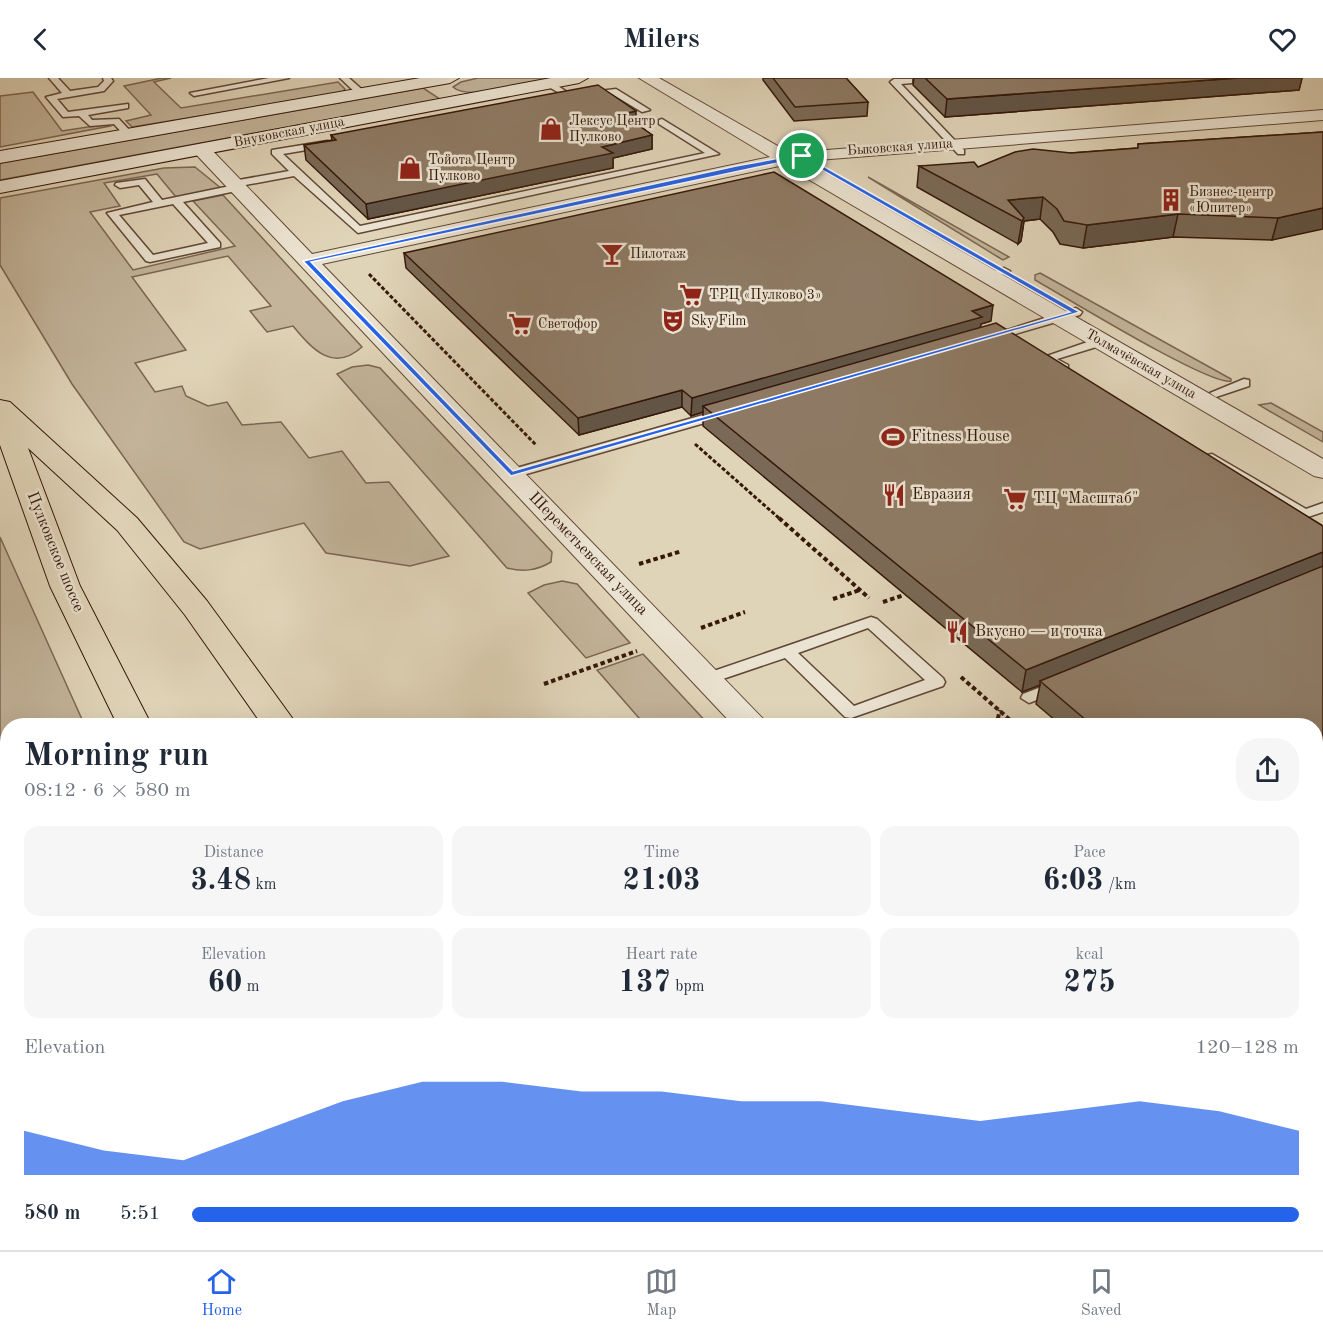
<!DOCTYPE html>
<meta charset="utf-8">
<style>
:root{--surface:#fff;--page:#f6f6f7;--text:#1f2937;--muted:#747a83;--line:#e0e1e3;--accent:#2563eb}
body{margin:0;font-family:"Old Standard TT",serif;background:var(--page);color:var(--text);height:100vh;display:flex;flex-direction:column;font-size:22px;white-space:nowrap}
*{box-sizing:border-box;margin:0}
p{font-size:20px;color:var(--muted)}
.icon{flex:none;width:33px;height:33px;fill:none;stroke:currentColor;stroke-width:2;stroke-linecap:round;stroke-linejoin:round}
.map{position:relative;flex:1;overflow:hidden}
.sheet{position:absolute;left:0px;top:640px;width:1323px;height:532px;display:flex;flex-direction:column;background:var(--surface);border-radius:24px 24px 0 0;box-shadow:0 6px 24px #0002}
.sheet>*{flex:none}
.pin{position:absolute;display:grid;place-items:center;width:51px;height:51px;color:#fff;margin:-26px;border:3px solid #fff;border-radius:50%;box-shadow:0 2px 6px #0007}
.round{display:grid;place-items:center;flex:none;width:63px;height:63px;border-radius:24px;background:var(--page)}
.summary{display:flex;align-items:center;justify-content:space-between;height:102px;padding:0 24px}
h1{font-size:33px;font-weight:800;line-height:45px}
.figures{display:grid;grid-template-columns:repeat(3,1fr);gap:9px;height:102px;padding:6px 24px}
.figures div{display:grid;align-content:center;border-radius:15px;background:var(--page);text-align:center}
.figures b{font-size:30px;font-weight:800}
.figures small{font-size:16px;font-weight:400}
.figures p{font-size:16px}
.chart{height:168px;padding:12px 24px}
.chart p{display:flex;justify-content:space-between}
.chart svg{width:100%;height:108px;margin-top:6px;fill:var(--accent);opacity:.7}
ul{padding:0 24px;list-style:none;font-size:20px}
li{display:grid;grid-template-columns:96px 72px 1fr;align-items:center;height:45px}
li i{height:15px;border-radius:8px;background:var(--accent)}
header{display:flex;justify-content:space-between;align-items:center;height:78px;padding:0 24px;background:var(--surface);font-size:27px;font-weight:800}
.tab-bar{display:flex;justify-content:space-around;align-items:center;height:84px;border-top:2px solid var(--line);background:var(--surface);font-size:16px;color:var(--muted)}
.tab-bar a{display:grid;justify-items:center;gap:3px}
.tab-bar .active{color:var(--accent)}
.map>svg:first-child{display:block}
</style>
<header><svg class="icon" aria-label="back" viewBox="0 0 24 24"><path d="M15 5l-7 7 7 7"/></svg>Milers<svg class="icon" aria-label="heart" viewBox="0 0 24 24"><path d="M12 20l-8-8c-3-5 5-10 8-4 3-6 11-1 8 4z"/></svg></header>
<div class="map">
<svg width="1323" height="1172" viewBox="0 0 1323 1172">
<rect width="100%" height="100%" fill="#e0d4b8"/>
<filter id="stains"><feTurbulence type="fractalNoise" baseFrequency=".00333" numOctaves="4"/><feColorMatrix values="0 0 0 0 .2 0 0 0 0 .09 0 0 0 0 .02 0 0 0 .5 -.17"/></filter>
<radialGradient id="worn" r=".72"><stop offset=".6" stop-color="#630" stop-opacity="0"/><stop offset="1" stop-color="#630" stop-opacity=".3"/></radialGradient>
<g fill="#c3b49a" stroke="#7c6652" stroke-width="1.5">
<polygon points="162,0 171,0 154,4 181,30 338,4 345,11 342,15 132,49 126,43 151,37 124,8"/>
<path d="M478 0H560C538 4 468 24 453 9L461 4Z"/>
<polygon points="423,10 440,21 0,102 0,85"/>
<polygon points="33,14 62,53 107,46 110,48 0,69 0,18"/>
<path d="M195 89 222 111 176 119 157 96 104 105 120 128 90 134 133 192 235 168 193 123 223 117 362 269C333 295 312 271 293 248L267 254 250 233 271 228 228 178 132 199 186 272 135 285 155 314 182 308 186 318 208 328 227 324 242 347 281 344 309 380 342 373 366 405 389 404 449 478 410 488 326 475 304 445 200 471 184 464 72 306 0 187V120L164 90Z"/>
<polygon points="868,99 1009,179 1003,182 998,179"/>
<path d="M1040 195 1231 301V303C1211 309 1062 217 1035 202V197Z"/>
<path d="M368 287 380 290 552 474 551 484C536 493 523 494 507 490L337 296 352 289Z"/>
<polygon points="1271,325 1323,354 1323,364 1259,327"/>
<polygon points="0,459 85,648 8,648 7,774 0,752"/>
<polygon points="562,503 577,506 630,565 586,580 528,515 544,507"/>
<polygon points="643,576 710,648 646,648 597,592"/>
<polygon points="143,1166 312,1166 315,1172 145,1172"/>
<polygon points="1089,1166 1183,1166 1189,1172 1095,1172"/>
</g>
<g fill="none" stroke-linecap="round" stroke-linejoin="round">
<g stroke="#604736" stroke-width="3">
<g id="lane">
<polygon points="49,0 58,0 70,13 98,9 104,3 103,0 111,0 113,3 104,13 57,21 68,34 128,26 128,30 88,37 92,42 119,41 133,56 125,58 114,46 90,48 79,38 63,39 46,19 62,15"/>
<polygon points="269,0 289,0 194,18 190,15"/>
<polygon points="340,0 349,0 367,16 359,18"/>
<polygon points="912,1 912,5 901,6 964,72 964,76 958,76 890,4 894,1"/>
<path d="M549 2 567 14 582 15 616 11 650 32 642 34 612 16C583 20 571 24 546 7V3Z"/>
<path d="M662 41 719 76 358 155 294 98 240 108 241 112 183 124 220 165V169L150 184 146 183 107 135 153 124 139 107 120 110 115 107 116 105 145 101 162 122 230 108 228 106 233 103 289 93 272 76V72L327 63 330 64V68L283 76 360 148 705 75 659 46V42ZM173 126 208 165 153 177 119 137Z"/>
<polygon points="1004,190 1010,193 1008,195 988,200 982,197"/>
<polygon points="1076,230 1082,234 1080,237 988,264 982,260"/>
<polygon points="1102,259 1106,260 1106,266 1057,281 1068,287 1068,293 1060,293 1041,280"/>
<polygon points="1244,301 1249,302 1249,308 1216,319 1210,315"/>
<polygon points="724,331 729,332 729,338 516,399 511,400 504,396 506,393"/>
<polygon points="1212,376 1306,431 1323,425 1323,434 1305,440 1300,439 1207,383 1207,377"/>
<path d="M871 539 877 541 943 600 945 604 943 608 851 640 845 639 785 580 708 606 700 601 702 597ZM868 550 925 602 854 628 798 575Z"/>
<polygon points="1059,602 1067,607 1065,611 1029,625 1021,620 1023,616"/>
</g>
</g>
<g stroke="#604736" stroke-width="2">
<g id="street">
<polygon points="639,0 659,0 790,75 1323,32 1323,42 805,83 1323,381 1323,400 1314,398 784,87 322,186 770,648 734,648 191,71 193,67 207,67 312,176 770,79"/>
<polygon points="1226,1166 1275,1166 1278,1172 1229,1172"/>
</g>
</g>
<g stroke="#35180a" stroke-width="2">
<g id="secondary">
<polygon points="420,0 459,0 450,5 0,85 0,73"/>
<polygon points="551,0 588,0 579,5 0,115 0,103"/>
</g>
</g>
<g stroke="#35180a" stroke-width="2">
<g id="primary">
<polygon points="0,908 8,910 8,964 0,961"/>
<polygon points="50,1166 98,1166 100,1172 52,1172"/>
</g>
</g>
<g stroke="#35180a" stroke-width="2">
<g id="highway">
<polygon points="0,322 10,324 137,440 207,523 298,648 263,648 185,537 117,452 28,370 80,508 152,648 118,648 50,508 0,367"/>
<polygon points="368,1166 417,1166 420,1172 371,1172"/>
<polygon points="585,1166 634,1166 637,1172 588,1172"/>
</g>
</g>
<g stroke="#35180a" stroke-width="3" stroke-dasharray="4 2" stroke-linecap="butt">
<polyline points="369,196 536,367"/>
<polyline points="695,366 780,441"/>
</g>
<g stroke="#35180a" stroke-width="4" stroke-dasharray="4.5 3" stroke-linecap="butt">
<polyline points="779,440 869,520"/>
<polyline points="639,486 682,473"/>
<polyline points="833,521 860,512"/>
<polyline points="883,524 904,517"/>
<polyline points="701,550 745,534"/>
<polyline points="961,599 1017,648"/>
<polyline points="544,606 637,573"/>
<polyline points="996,648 1000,632"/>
</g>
<g stroke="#35180a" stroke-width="4.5" stroke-dasharray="6 4" stroke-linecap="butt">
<polyline points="1316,906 1323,913"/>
<polyline points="1036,1172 1047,1166"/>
</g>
<use href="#lane" fill="#ebe3d1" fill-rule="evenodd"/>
<use href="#street" fill="#ebe3d1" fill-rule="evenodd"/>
<use href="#secondary" fill="#ebe3d1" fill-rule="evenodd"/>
<use href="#primary" fill="#e0d4b8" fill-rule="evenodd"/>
<use href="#highway" fill="#e0d4b8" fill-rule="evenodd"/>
</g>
<g fill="#7a6956" stroke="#35180a" stroke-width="1.5">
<polygon points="763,0 846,0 868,24 867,38 794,43 763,2"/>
<polygon points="914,0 1302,0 1299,12 945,39 913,7"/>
<polygon points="636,45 652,57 652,71 613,80 613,90 368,141 306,82 304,67 332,62 331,57"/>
<polygon points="1323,54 1272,162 1173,159 1083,170 1060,166 1053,154 1040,141 1024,143 1021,163 1018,166 917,109 919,88 978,89 1071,75 1138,70 1138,66"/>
<polygon points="404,175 991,243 981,246 980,250 1323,448 1323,872 1316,865 1316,648 1062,648 1036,626 1040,607 1022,614 703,348 703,334 691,338 682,329 579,357 406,190"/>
</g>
<g fill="#635546" stroke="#35180a" stroke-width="1.5">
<polygon points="1238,0 1302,0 1299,12 945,39 947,21"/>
<polygon points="636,33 636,47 623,36"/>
<polygon points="652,57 652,71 613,80 613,90 368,141 366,126"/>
<polygon points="1043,119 1040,141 1024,143 1021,163 1018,166 1022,143 1008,122"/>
<polygon points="1323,130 1323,151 1272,162 1278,140"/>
<polygon points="1178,136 1173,159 1083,170 1087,147"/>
<polygon points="993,227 991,243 981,246 979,255 703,328 703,334 691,338 692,320"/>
<polygon points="682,312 682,329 579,357 578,340"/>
<polygon points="1323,474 1323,493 1040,603 1040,607 1022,614 1026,592"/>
</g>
<g fill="#8e7a64" stroke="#35180a" stroke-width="1.5">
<polygon points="773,0 846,0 868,24 795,29"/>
<polygon points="925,0 1238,0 947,21"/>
<polygon points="598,7 636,33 623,36 652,57 602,69 613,75 366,126 304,67 336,62 331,57"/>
<polygon points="1323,54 1323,130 1278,140 1178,136 1087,147 1064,143 1057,131 1043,119 1008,122 1024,140 1022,143 919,88 974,84 978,89 1015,74 1033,71 1071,75 1138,70 1138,66"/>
<polygon points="774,94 993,227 972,233 982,239 692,320 682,312 578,340 404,175"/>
<polygon points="996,245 1323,448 1323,474 1026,592 703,328"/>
<polygon points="1323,488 1323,841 1316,834 1316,648 1093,648 1040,603"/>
</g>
<path fill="#2563eb" stroke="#fff" stroke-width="1.5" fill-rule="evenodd" d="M802 76 1080 234 511 398 303 183 736 88ZM801 80 1070 234 513 393 311 184Z"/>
<defs>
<g id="shop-bare" transform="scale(1.8)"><path d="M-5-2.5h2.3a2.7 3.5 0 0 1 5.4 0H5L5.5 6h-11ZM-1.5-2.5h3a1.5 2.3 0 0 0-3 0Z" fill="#8f2418" stroke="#ebe3d1" stroke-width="2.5" paint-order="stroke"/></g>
<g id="building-bare" transform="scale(1.8)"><path d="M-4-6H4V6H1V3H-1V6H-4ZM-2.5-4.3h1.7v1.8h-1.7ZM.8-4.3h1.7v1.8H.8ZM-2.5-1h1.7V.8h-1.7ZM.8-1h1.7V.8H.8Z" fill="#8f2418" stroke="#ebe3d1" stroke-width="2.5" paint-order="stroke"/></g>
<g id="bar-bare" transform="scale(1.8)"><path d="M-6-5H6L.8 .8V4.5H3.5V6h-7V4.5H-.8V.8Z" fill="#8f2418" stroke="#ebe3d1" stroke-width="2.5" paint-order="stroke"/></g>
<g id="supermarket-bare" transform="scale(1.8)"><path d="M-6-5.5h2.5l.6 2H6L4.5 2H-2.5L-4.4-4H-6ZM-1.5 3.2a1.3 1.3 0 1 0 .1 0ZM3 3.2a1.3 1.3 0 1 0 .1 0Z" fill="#8f2418" stroke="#ebe3d1" stroke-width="2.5" paint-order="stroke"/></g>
<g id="theatre-bare" transform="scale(1.8)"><path d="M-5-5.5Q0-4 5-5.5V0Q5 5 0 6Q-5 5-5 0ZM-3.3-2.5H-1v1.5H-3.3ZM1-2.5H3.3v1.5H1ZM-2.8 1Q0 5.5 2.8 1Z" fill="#8f2418" stroke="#ebe3d1" stroke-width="2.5" paint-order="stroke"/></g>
<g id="stadium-bare" transform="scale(1.8)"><path d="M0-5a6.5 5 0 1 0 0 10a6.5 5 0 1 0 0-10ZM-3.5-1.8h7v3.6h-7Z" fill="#8f2418" stroke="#ebe3d1" stroke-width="2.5" paint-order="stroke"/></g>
<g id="restaurant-bare" transform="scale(1.8)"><path d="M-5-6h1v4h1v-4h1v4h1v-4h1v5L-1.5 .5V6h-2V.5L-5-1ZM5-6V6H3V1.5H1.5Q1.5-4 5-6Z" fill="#8f2418" stroke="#ebe3d1" stroke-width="2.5" paint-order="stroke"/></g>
</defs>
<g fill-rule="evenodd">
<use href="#shop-bare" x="551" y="51"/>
<use href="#shop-bare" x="410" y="90"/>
<use href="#building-bare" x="1171" y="122"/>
<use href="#bar-bare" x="612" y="176"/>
<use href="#supermarket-bare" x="691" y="217"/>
<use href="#theatre-bare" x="673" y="243"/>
<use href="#supermarket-bare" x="520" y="246"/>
<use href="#stadium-bare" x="893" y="359"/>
<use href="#restaurant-bare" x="894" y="417"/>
<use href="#supermarket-bare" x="1015" y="421"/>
<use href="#restaurant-bare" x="957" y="554"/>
</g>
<g text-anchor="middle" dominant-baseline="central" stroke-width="5" stroke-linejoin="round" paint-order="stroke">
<g font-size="14" fill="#35180a" stroke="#ebe3d1" text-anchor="start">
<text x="569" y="43">Лексус Центр<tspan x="569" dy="16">Пулково</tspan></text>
<text x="428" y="82">Тойота Центр<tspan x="428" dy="16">Пулково</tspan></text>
<text x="1189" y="114">Бизнес-центр<tspan x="1189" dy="16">«Юпитер»</tspan></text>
<text x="630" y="176">Пилотаж</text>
<text x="709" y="217">ТРЦ «Пулково 3»</text>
<text x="691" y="243">Sky Film</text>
<text x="538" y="246">Светофор</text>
</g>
<g font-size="14" fill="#35180a" stroke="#ebe3d1">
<text transform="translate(289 54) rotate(-11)">Внуковская улица</text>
<text transform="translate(900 69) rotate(-4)">Быковская улица</text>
<text transform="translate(1141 286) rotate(30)">Толмачёвская улица</text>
</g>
<g font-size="16" fill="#35180a" stroke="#ebe3d1" text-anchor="start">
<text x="911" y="359">Fitness House</text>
<text x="912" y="417">Евразия</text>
<text x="1033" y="421">ТЦ "Масштаб"</text>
<text x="975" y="554">Вкусно — и точка</text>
</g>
<g font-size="16" fill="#35180a" stroke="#ebe3d1">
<text transform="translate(55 474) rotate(68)">Пулковское шоссе</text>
<text transform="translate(588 476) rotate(46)">Шереметьевская улица</text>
</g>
</g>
<rect width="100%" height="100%" filter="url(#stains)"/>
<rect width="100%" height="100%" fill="url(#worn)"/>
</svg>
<div class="pin" style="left:802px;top:78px;background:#1e9e55"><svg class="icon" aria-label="arrive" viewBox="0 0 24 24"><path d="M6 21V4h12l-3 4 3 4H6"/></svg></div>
<section class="sheet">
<div class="summary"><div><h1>Morning run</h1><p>08:12 · 6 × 580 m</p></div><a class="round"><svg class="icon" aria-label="share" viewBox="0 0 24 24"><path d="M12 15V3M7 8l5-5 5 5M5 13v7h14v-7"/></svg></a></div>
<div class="figures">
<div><p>Distance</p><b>3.48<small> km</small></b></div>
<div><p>Time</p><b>21:03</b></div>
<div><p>Pace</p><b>6:03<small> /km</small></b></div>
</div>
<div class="figures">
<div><p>Elevation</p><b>60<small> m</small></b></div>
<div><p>Heart rate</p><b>137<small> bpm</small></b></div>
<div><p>kcal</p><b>275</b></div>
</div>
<div class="chart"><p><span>Elevation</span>120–128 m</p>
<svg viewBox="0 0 160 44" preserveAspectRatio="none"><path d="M0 44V26L10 34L20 38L30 26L40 14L50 6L60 6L70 10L80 10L90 14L100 14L110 18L120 22L130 18L140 14L150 18L160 26V44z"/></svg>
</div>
<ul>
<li><b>580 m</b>5:51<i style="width:100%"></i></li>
</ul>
</section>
</div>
<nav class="tab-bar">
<a class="active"><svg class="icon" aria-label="home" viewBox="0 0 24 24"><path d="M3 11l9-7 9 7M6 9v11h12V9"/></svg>Home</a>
<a><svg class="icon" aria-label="map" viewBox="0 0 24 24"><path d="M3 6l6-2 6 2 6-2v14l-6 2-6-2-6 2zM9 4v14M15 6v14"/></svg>Map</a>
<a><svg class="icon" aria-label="saved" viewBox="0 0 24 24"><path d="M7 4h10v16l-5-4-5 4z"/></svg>Saved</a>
</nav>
